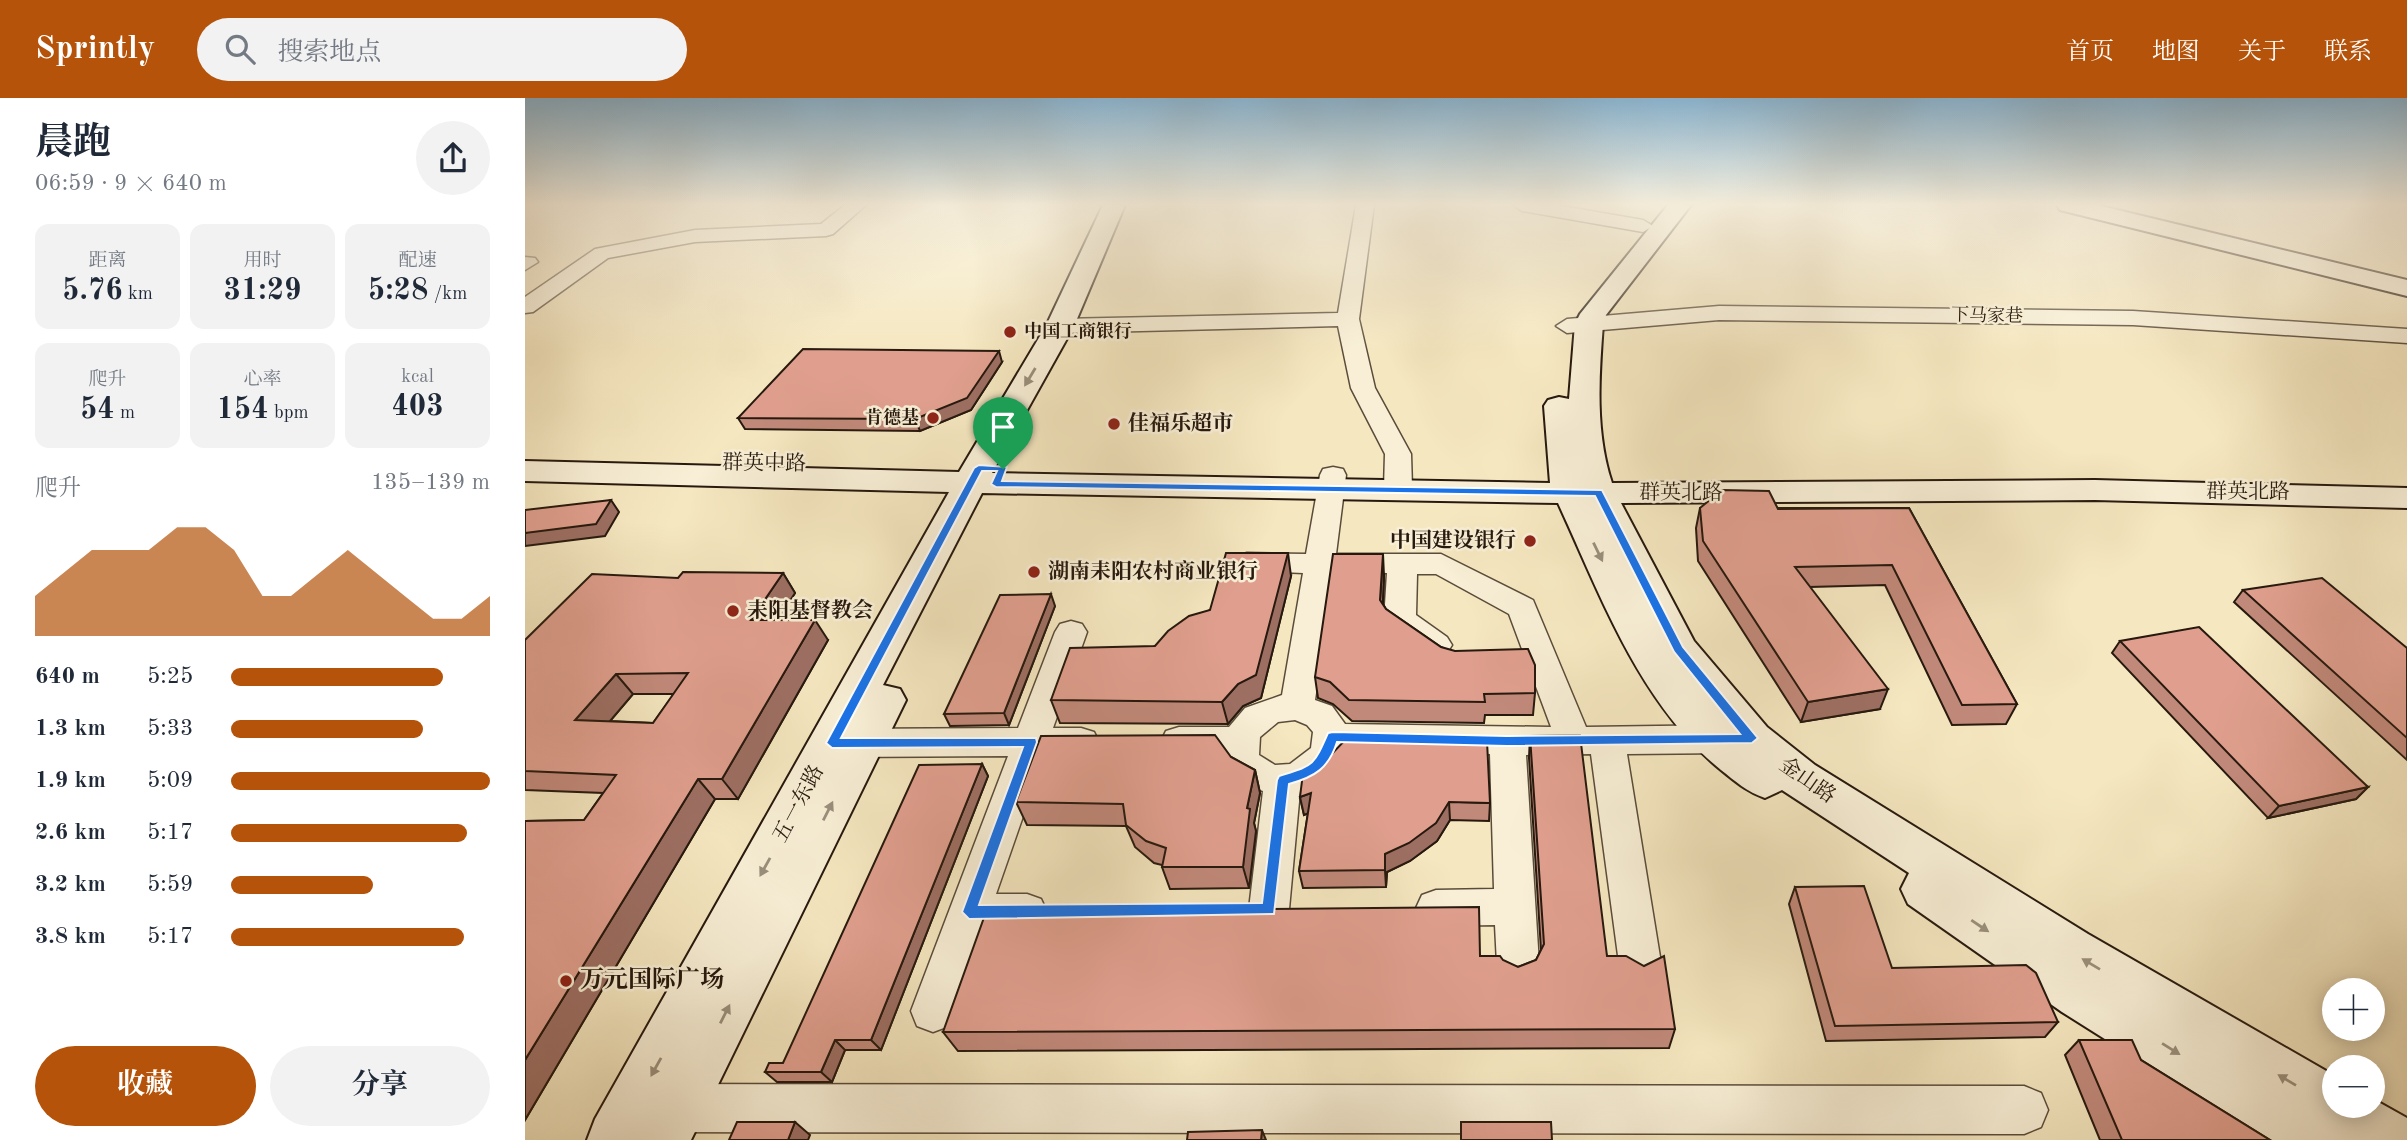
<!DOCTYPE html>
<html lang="zh">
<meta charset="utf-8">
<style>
:root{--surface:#fff;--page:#f2f2f3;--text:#1f2937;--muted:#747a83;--accent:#b45309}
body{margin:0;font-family:"Old Standard TT","Noto Serif SC",serif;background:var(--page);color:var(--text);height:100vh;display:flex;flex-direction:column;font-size:26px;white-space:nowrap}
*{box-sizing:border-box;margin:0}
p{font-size:23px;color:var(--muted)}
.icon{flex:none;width:38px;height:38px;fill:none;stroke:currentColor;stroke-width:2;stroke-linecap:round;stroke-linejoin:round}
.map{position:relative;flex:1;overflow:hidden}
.side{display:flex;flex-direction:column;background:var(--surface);width:525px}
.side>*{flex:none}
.tools{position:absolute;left:1797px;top:880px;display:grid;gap:14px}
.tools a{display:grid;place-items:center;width:63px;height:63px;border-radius:50%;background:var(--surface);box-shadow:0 4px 18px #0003;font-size:35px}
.pin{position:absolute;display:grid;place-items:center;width:60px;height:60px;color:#fff;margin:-72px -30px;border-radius:50% 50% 50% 0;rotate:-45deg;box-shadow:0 0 7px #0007}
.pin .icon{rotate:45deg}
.round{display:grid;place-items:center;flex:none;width:74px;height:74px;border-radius:37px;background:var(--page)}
.summary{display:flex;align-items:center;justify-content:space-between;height:119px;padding:0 35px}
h1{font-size:38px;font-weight:700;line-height:52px}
.metrics{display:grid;grid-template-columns:repeat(3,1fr);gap:10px;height:119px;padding:7px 35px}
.metrics div{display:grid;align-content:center;border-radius:14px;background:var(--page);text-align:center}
.metrics b{font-size:30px;font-weight:700}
.metrics small{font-size:19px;font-weight:400}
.metrics p{font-size:19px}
.chart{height:196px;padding:14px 35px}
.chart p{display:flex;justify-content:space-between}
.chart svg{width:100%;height:126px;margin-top:7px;fill:var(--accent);opacity:.7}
.action{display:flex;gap:14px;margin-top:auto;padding:14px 35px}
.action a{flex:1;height:80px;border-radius:42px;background:var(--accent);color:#fff;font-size:28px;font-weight:700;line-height:80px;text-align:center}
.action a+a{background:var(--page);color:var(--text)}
ul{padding:0 35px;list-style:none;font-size:23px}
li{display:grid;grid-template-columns:112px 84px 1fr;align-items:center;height:52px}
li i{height:18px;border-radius:9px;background:var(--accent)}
header{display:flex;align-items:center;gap:42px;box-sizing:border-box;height:98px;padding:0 35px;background:var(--accent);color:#fff}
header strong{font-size:33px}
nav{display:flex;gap:38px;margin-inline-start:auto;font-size:24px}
.search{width:490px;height:63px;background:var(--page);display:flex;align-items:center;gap:18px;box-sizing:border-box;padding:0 24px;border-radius:38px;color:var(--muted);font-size:26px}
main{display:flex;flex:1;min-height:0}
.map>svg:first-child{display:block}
</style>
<header>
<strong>Sprintly</strong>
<div class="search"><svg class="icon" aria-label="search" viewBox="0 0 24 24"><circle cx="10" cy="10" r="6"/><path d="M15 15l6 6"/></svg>搜索地点</div>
<nav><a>首页</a><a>地图</a><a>关于</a><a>联系</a></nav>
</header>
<main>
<section class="side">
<div class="summary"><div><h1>晨跑</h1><p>06:59 · 9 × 640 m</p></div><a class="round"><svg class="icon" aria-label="share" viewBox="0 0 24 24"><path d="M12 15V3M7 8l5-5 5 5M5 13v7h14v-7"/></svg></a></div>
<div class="metrics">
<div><p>距离</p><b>5.76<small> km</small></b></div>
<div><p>用时</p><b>31:29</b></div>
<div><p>配速</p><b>5:28<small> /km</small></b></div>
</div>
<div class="metrics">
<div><p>爬升</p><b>54<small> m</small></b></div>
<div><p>心率</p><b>154<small> bpm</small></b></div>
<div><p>kcal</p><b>403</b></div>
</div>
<div class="chart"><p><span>爬升</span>135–139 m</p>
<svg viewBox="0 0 160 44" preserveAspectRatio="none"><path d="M0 44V30L10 22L20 14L30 14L40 14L50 6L60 6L70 14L80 30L90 30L100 22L110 14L120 22L130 30L140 38L150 38L160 30V44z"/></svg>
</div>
<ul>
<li><b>640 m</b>5:25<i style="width:82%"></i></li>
<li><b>1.3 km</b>5:33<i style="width:74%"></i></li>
<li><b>1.9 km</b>5:09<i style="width:100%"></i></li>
<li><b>2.6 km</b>5:17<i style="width:91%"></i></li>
<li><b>3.2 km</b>5:59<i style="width:55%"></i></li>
<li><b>3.8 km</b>5:17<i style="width:90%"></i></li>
</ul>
<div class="action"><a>收藏</a><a>分享</a></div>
</section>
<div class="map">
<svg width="1882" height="1042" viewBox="0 0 1882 1042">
<rect width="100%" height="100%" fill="#f5e7c0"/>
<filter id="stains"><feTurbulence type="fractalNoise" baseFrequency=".00286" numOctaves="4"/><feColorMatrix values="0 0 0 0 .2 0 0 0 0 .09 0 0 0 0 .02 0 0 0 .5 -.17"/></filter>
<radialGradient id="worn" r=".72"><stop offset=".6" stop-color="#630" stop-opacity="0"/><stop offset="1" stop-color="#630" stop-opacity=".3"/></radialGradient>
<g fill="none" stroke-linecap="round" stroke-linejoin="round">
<g stroke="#5a4c3a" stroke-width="3">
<g id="street">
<polygon points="320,107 341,107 308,136 301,138 170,144 83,160 8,214 0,215 0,199 70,151 170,132 296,126"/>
<polygon points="831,107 849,107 834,221 850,290 886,356 887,390 883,396 863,396 859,390 860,356 826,290 813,228 535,235 524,228 535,221 813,215"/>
<polygon points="988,107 1031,107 1118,122 1128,128 1118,134 997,113"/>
<polygon points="0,159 10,160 13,164 0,172"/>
<polygon points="1194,208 1608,213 1882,231 1882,245 1608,227 1194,222 1042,235 1031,228 1042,221"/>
<path d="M808 369 818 371 821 377 811 456H916L1008 502 1061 629 1205 627 1217 631 1223 641 1217 651 1205 655 1102 656 1136 865 1130 879 1115 885 1100 879 1094 865 1066 656 1001 657 1014 866 1008 880 993 886 978 880 972 866 970 827 911 828 897 823 891 810 897 797 911 792 969 791 965 656 820 653C810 674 797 685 775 693L764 811 758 824 744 829 730 824 724 811 738 693C717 685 706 678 698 657H654L641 653 636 643 641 633 654 629H704L720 610 757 597 778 475 711 472 707 465 711 458 722 455 781 456 795 377 798 371ZM808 475H862L859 522 864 530 900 555 911 559 922 555 927 547 922 539 891 517 892 476H911L984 516 1026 629 820 626 807 608 790 602ZM770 622 782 627 788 634 786 650 765 666 750 667 734 657 735 639 753 624Z"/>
<polygon points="546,523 557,526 562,534 528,630 556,630 569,634 574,644 569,654 556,658 519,658 471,796 502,796 516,801 522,814 516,827 502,832 458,832 424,928 408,934 392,928 386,913 483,658 318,659 305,655 300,645 305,635 318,631 493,630 530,534 535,526"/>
<polygon points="138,986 1499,988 1516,995 1523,1012 1516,1029 1499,1036 138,1034 121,1027 114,1010 121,993"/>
</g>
</g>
<g stroke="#27190e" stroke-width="4">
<g id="secondary">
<path d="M578 107H600L549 228 467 375 1025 385 1019 308 1023 302 1034 299 1044 301 1050 226 1055 216 1143 107H1166L1081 217 1078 226C1074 279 1070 334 1087 385L1570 382 1882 390V410L1570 402 1096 405 1169 543 1242 629 1290 667 1563 836 1810 978V1008H1848V1001L1882 1020V1042H1740L1537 914 1383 806 1376 791 1384 775 1257 692 1240 700C1222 694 1210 683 1196 672 1114 605 1076 498 1033 405L457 395 358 587 375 591 381 602 166 1042H62L70 1021 424 394 0 383V363L434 374 521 228Z"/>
<polygon points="1532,107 1572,107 1882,182 1882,198 1535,112"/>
</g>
</g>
<use href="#street" fill="#f8efd6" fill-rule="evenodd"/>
<use href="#secondary" fill="#f8efd6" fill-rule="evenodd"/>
</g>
<g fill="#c1897a" stroke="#27190e" stroke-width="2" fill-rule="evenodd">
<polygon points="477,264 446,312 395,333 220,331 213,320"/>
<polygon points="1175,410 1384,410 1492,606 1481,626 1427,627 1360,487 1285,489 1355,611 1276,624 1173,463 1171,430"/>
<path d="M258 475 270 495 253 522 303 542 213 701H190L0 1022V723L59 722 78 695 0 692V542L153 480ZM108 596H149L128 625 85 623Z"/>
<polygon points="766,478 736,600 718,608 703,626 535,625 526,602 630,548 685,512"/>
<polygon points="859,478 858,506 861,511 916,549 1010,595 1008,617 960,617 959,625 827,623 808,606 793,600 790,579"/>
<polygon points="1718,492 1882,550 1882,662 1709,504"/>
<polygon points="530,508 484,627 425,628 419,616"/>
<polygon points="1595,543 1843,689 1831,701 1743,720 1587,555"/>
<polygon points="1005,638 1082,858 1150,931 1144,950 433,953 418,934 955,858 993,869 1011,862 1016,852 1004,660"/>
<polygon points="706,659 730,672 735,695 729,725 731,733 724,790 645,791 637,769 637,767 629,765 610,749 601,728 502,727 491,704"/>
<polygon points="457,666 463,678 356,952 320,952 307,984 252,984 240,974 258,965"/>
<polygon points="775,699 965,705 964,723 925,722 912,743 885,763 862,774 861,789 778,790 774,773 783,715 779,717"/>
<polygon points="1270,789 1367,870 1533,924 1520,939 1301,943 1264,806"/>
<polygon points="1554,942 1616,962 1745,1042 1575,1042 1540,957"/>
</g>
<g fill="#9d6f63" stroke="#27190e" stroke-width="2">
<polygon points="474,253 477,264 446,312 395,333 390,321"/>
<polygon points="86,402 94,414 80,438 0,448 0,435"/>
<polygon points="763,455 766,478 736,600 718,608 703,626 697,604 713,586"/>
<polygon points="858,456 859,478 857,523 855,502"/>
<polygon points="258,475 270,495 240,542 226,522"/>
<polygon points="526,496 530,508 484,627 479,615"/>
<polygon points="290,522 303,542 213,701 197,681"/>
<polygon points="91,576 108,596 69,642 50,622"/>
<polygon points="1363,591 1355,611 1276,624 1283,604"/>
<polygon points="457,666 463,678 356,952 346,942"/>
<polygon points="730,672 735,695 729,725 731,733 724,790 718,769 722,710"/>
<polygon points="173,681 190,701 0,1022 0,962"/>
<polygon points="1843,689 1831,701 1743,720 1754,708"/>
<polygon points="786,695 789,713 779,717 775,699"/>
<polygon points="924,704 925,722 912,743 885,763 862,774 861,789 860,772 860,756"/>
<polygon points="310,942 320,952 307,984 296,974"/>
<polygon points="270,1024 285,1037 283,1042 263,1042"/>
<polygon points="737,1032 741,1042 736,1042"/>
</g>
<g fill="#e09f8e" stroke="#27190e" stroke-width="2" fill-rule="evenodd">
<polygon points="278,251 474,253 442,300 390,321 213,320"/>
<polygon points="1197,392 1244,393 1253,411 1384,410 1492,606 1437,607 1367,467 1270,469 1363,591 1283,604 1178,443 1175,410"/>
<polygon points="86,402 71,426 0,435 0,412"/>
<polygon points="701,455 763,455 731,577 713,586 697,604 526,602 545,550 630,548 643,533 664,518 685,512"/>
<polygon points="808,456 858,456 855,502 861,511 916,549 930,553 1003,551 1010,567 1010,595 959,596 960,604 824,602 805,584 790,579"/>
<path d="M158 474 258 475 226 522H290L197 681H173L0 962V723L59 722 91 677 0 673V542L67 476 153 480ZM163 575 128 625 50 622 91 576Z"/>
<polygon points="1797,480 1882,550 1882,640 1718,492"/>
<polygon points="526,496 479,615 419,616 475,497"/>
<polygon points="1674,529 1843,689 1754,708 1595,543"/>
<polygon points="690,637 706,659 730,672 722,710 725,711 718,769 637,769 641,750 621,743 601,727 598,706 491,704 516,638"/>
<polygon points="1055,637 1082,858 1101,858 1119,868 1139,858 1150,931 418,934 461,814 954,809 955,858 975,858 978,862 993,869 1011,862 1019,846 1005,638"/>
<polygon points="824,638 962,643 965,705 924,704 911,725 884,745 860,756 860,772 774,773 786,695 775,699 778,675 801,662"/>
<polygon points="457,666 346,942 310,942 296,974 240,974 244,965 258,965 394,667"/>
<polygon points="1339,788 1367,870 1501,867 1511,875 1533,924 1310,928 1270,789"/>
<polygon points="1554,942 1607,942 1616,962 1745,1042 1597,1042"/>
<polygon points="212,1024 270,1024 263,1042 204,1042"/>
<polygon points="936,1024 1026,1024 1027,1042 936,1042"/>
<polygon points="737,1032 736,1042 662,1042 663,1034"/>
</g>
<defs><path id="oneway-solid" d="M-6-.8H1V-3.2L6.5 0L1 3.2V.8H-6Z" transform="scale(1.75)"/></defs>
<g fill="#9a8f7c">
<use href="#oneway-solid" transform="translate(505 279) rotate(121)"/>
<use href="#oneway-solid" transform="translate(1073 454) rotate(64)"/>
<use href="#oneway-solid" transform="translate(303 713) rotate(-63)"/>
<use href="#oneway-solid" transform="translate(240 769) rotate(119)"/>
<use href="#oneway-solid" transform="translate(1455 828) rotate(34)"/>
<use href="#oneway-solid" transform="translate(1566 866) rotate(-149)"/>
<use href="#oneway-solid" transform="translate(200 916) rotate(-63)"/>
<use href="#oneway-solid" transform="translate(1646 951) rotate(32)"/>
<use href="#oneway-solid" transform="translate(131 969) rotate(119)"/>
<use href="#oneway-solid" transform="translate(1762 982) rotate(-149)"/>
</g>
<linearGradient id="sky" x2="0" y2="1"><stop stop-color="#8bb8d6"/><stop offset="0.42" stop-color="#faf4e3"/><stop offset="1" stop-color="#faf4e3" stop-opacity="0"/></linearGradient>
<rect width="1882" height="253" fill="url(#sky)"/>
<path fill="#1a73e8" stroke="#fff" stroke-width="2" fill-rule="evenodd" d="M454 367 482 369 477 383 1077 392 1158 549 1233 640 1227 645 982 648 812 644C804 670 790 679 764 686L749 816 444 821 437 814 498 649 307 650 301 645 449 370ZM457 373H472L466 386 471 389 1070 398 1149 554 1215 636 982 638 808 634 803 635C788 669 789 667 754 678L752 682 737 805 454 807 512 644 511 640H316Z"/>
<g fill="#8f2418" stroke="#f8efd6" stroke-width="2.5">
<circle cx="485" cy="234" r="7"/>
<circle cx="408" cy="320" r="7"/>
<circle cx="589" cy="326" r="7"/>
<circle cx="1005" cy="443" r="7"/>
<circle cx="509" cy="474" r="7"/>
<circle cx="208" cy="513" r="7"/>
<circle cx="41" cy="883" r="7"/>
</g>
<g text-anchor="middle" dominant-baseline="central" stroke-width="5" stroke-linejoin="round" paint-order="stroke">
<g font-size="18" fill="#27190e" stroke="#f8efd6">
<text transform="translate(1462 218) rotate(1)">下马家巷</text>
</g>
<g font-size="18" font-weight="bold" fill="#27190e" stroke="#f8efd6" text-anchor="start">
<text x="499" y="234">中国工商银行</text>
<text x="394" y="320" text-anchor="end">肯德基</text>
</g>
<g font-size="21" font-weight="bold" fill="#27190e" stroke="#f8efd6" text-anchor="start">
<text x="603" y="326">佳福乐超市</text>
<text x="991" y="443" text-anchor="end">中国建设银行</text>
<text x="523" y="474">湖南耒阳农村商业银行</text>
<text x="222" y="513">耒阳基督教会</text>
</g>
<g font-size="21" fill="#27190e" stroke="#f8efd6">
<text transform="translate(239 366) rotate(1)">群英中路</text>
<text x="1723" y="394">群英北路</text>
<text x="1156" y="395">群英北路</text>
<text transform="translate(1282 683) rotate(35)">金山路</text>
<text transform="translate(274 706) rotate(-62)">五一东路</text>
</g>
<g font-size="24" font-weight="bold" fill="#27190e" stroke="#f8efd6" text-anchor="start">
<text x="55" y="883">万元国际广场</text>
</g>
</g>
<rect width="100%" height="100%" filter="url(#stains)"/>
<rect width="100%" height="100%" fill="url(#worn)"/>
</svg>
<div class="tools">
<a>+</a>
<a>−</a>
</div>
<div class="pin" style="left:478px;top:371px;background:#1e9e55"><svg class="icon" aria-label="arrive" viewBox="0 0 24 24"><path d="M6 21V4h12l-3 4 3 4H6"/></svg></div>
</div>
</main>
